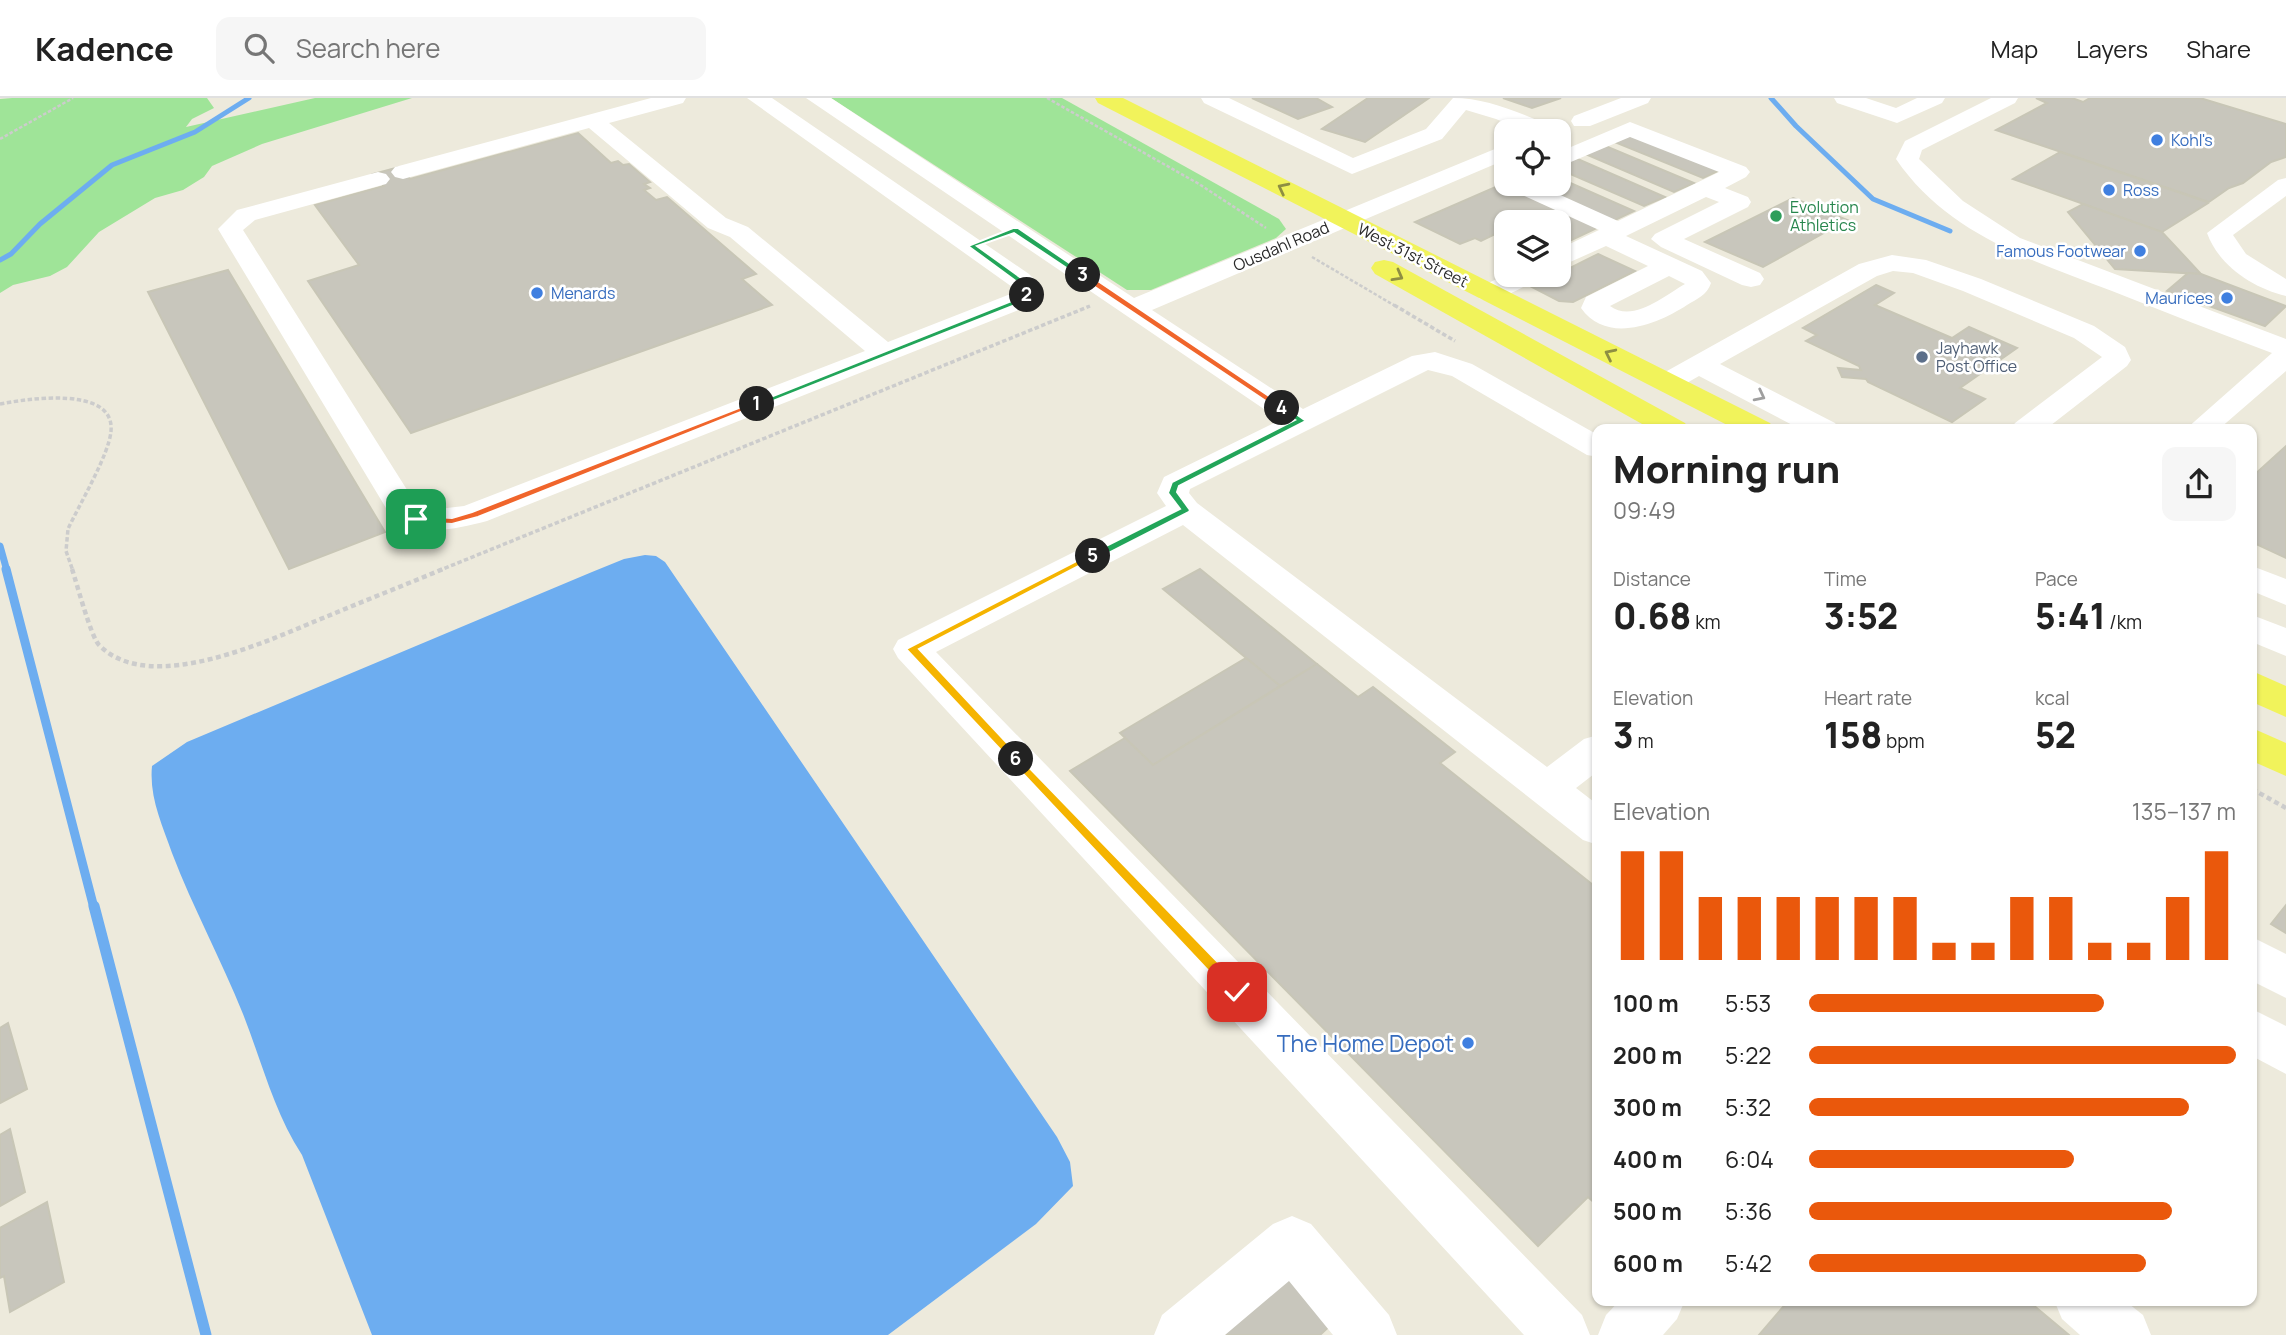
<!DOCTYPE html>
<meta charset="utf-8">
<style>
:root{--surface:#fff;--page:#f6f6f6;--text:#222;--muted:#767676;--line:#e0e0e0;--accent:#ea580c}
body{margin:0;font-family:Manrope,sans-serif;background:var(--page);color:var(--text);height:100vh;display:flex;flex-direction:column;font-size:26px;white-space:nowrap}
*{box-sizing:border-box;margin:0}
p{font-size:23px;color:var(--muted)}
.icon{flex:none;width:38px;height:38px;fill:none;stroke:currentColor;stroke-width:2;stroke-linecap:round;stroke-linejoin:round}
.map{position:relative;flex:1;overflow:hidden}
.drawer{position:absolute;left:1592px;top:326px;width:665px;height:882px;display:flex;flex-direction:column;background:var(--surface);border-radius:14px;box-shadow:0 2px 5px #0004}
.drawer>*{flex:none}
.tools{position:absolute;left:1494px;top:21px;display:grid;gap:14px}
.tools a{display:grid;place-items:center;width:77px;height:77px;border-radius:14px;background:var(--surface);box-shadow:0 2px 5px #0004;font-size:35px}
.pin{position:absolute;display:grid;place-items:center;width:60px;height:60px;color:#fff;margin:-30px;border-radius:14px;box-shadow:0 4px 10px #0006}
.km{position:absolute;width:35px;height:35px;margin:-18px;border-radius:50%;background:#222;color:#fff;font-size:19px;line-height:35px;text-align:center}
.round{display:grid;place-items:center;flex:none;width:74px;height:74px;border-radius:14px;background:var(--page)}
.summary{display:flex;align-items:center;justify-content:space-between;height:119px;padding:0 21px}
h1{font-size:38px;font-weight:800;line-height:52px}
.figures{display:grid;grid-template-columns:repeat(3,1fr);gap:10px;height:119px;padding:7px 21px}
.figures div{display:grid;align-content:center}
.figures b{font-size:35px;font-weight:800}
.figures small{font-size:19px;font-weight:400}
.figures p{font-size:19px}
.chart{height:196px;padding:14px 21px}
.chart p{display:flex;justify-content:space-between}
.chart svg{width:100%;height:126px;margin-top:7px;stroke:var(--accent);stroke-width:6}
ul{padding:0 21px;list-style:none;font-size:23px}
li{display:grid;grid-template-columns:112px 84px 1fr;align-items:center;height:52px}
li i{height:18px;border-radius:9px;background:var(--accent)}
header{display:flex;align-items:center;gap:42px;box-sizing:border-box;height:98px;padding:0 35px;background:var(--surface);border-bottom:2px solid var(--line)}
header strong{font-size:33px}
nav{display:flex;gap:38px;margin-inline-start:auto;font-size:24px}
.search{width:490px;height:63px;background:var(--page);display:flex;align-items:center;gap:18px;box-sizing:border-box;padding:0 24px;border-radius:14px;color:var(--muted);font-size:26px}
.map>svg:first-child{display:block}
</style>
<header>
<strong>Kadence</strong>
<div class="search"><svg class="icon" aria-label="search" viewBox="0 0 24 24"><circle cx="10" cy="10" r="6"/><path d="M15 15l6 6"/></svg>Search here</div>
<nav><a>Map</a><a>Layers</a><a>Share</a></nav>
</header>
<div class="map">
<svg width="2286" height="1237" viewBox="0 0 2286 1237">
<rect width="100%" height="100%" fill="#edeadc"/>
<g fill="#9fe498">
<polygon points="12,0 207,0 214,10 192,21 186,29 315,0 412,0 262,46 212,68 204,79 183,92 155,100 99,134 67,169 50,178 13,187 0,195 0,1"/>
<polygon points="831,0 1062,0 1279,121 1286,131 1276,140 1151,192 1127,192"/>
</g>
<path fill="#6dadf0" d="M645 457 656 458 665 464 1057 1039 1070 1064 1073 1088 1036 1126 888 1237H372L302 1057C274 1014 262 964 243 916 221 861 193 810 172 755 162 726 149 699 152 668L187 644 592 474 624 461Z"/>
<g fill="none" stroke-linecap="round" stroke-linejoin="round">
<g stroke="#6dadf0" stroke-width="5">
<polyline points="1771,0 1796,28 1873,101 1950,133"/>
<polyline points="0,162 11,156 40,126 112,67 195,34 249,0"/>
</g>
<polyline stroke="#6dadf0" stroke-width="7" points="0,448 7,473"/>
<polyline stroke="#6dadf0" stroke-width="9" points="6,471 94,810"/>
<polyline stroke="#6dadf0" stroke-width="11" points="94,808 206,1237"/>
</g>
<g fill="#c8c6bc" stroke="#c8c6b6" stroke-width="2">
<polygon points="1252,0 1316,0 1332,9 1298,21"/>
<polygon points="1368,0 1429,0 1365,44 1322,31"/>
<polygon points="1503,0 1561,0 1532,10"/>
<polygon points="2072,0 2083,4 2090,0 2200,0 2286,26 2286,59 2271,64 2243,85 2229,90 2209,104 1996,32 2047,5 2036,0"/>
<polygon points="1631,34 1722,71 1703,80 1612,43"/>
<polygon points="578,35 611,65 618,63 623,67 629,66 650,84 644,86 650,90 644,92 656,102 667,99 756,176 742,181 772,207 411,335 308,183 359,167 315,107 384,88 373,76 399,69 410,81"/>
<polygon points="1603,47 1694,85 1674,94 1583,55"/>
<polygon points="2060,54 2207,104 2208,105 2162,134 2013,81"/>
<polygon points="1573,59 1665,99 1644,108 1559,71 1559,66"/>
<polygon points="1559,80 1634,113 1613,123 1530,86 1559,86"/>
<polygon points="1507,84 1507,86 1599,129 1559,148 1559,124 1507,124 1507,142 1495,136 1481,143 1475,140 1460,146 1415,124"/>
<polygon points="1793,100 1847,122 1763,169 1705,144"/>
<polygon points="2083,106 2162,134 2201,176 2115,171 2068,114"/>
<polygon points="1598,156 1635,173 1573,204 1559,203 1532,189"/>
<polygon points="228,172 385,434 289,471 148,194"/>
<polygon points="2188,175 2201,176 2286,208 2265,228 2167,193"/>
<polygon points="1876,187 1894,195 1875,207 1952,240 1969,229 2017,250 1960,290 1985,301 1952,324 1868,284 1866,281 1842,279 1838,270 1861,272 1859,268 1806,243 1817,237 1803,230"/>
<polygon points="2286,348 2286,460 2252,444 2252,379"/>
<polygon points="1200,471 1317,566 1280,588 1163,491"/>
<polygon points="1246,560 1280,588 1153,667 1120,635"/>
<polygon points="1317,566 1358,599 1373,589 1455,654 1440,665 1598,791 1598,1108 1588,1099 1538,1148 1070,673 1125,640 1153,667"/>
<polygon points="2286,807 2286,835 2271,826"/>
<polygon points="8,925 27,991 0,1005 0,930"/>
<polygon points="10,1031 25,1094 0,1108 0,1037"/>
<polygon points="47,1104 64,1184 10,1214 4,1178 0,1180 0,1130"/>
<polygon points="1292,1173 1334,1224 1320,1237 1219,1237"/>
<polygon points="1789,1202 2027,1202 2069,1237 1759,1237"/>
</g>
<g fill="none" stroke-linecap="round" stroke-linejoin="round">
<g stroke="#ccc" stroke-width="2.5" stroke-dasharray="3.5 2" stroke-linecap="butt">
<polyline points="1047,0 1199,86 1266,130"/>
<polyline points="0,41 73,0"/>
<polyline points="1312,159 1397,209"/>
</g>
<g stroke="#ccc" stroke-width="3.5" stroke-dasharray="4.5 2.5" stroke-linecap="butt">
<polyline points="1394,207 1455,243"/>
<path d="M0 306C26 301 115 287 111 333 109 357 79 407 68 431L66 453 73 473"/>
<polyline points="438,473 1090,208"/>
</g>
<g stroke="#ccc" stroke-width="4.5" stroke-dasharray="5 3.5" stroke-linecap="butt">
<path d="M72 471C77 486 91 539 99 547 151 600 273 540 328 518 366 502 405 487 443 471"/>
<polyline points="2252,691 2286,710"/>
</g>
<g fill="#fff" fill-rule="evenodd">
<path d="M651 0H686L683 5 609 25 726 120 748 129 888 244 1013 195 1015 191 747 0H772L1029 176 1042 189 1041 196 1031 207 487 423C453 432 424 438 392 420L218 131 237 112 378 74 386 76 390 81 386 86 255 122 243 132 416 406 430 412 464 408 865 253 730 139 708 130 589 30 403 81 395 79 391 74 395 69Z"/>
<polygon points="806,0 831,0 1134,200 1507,46 1507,61 1152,212 1303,311 1412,258 1435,254 1472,266 1598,337 1598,359 1587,357 1452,278 1428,272 1190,391 1189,395 1197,405 1547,669 1584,641 1598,637 1598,673 1576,690 1598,707 1598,747 1583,742 1183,427 936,554 1582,1217 1590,1237 1524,1237 898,560 893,551 898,542 1166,408 1157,395 1164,379 1280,322"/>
<path d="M1201 0H1229L1353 60 1426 31 1453 0C1486 0 1518 14 1551 28L1554 33H1525L1496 21 1466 12 1442 41 1352 76 1204 5Z"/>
<polygon points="1621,0 1651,0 1648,5 1590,28 1574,28 1571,23 1574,18"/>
<polygon points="1834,0 1866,0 1896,10 1917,0 1945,0 1942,5 1897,25 1837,5"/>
<path d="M1991 0H2018L2015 5 1922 52 1919 61 1963 103 2020 140 2286 241V273L2219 331H2186L2272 255C2218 235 2165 214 2112 193 2031 162 1947 136 1896 61L1905 43Z"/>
<path d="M1630 24 1746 69 1750 74 1746 79 1725 90 1748 99 1751 104 1748 109 1684 141 1760 175 1764 181 1760 187 1751 189 1742 187 1661 149 1651 141 1655 136 1719 104 1706 99 1626 138 1702 173 1711 185C1707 197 1697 201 1687 207 1658 226 1607 247 1581 210L1586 199 1648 168 1606 148 1559 169V151L1599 132 1509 91 1505 86 1507 84 1536 86 1618 123 1719 74 1630 39 1559 69V54ZM1669 178 1685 186C1664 198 1633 225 1610 208Z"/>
<path d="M2286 80V98L2233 137 2246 156 2286 181V198C2253 190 2219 168 2207 135L2278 82Z"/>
<polygon points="1892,157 1926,162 1981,181 2094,228 2125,249 2131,262 2127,268 2046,331 2011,331 2015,325 2102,259 2074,240 1963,193 1913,175 1893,173 1877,178 1720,266 1835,325 1839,331 1800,331 1699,278 1678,290 1668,293 1658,290 1653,284 1658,278 1859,166"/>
<path d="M1507 176 1539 177 1535 183C1518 191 1499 205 1480 201L1476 195 1480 189Z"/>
<polygon points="2252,468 2286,481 2286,507 2252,493"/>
<polygon points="2252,517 2286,530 2286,558 2252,544"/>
<polygon points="2252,839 2286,856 2286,900 2252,883"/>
<polygon points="2252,911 2286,928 2286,976 2252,958"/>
<polygon points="1292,1118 1311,1126 1389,1217 1397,1237 1333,1237 1289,1183 1225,1237 1154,1237 1162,1217 1273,1126"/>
<polygon points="1620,1202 1685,1202 1677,1221 1663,1237 1598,1237 1606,1217"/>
<polygon points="2054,1202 2124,1202 2143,1217 2151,1237 2080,1237 2062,1221"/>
</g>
<g fill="#f1f35b" fill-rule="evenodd">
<polygon points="1095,0 1123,0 1770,325 1774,331 1735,331 1098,5"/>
<polygon points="1384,162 1393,164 1685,325 1689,331 1651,331 1375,176 1371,170 1375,164"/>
<polygon points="2252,573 2286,588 2286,619 2252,604"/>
<polygon points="2252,630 2286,645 2286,678 2252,663"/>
</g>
</g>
<defs><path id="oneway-chevron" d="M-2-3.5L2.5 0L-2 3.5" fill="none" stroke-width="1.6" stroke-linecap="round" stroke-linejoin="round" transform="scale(1.75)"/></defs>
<g stroke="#8e8e42">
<use href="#oneway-chevron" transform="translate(1283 90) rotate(-153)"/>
<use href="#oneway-chevron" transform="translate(1398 178) rotate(29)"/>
<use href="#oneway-chevron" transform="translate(1610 256) rotate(-154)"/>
</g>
<use stroke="#9f9f9f" href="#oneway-chevron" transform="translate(1760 298) rotate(27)"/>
<polygon fill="#f0652b" stroke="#fff" stroke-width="2" points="754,304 761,306 478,419 452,426 416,424 411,421 416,418 452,420 472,414"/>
<polygon fill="#22a559" stroke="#fff" stroke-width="2" points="1025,195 1031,197 1025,203 760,308 753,306 1019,200"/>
<polygon fill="#22a559" stroke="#fff" stroke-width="2" points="1013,130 1018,130 1087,177 1080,179 1014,135 977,148 1031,187 1031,197 1025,198 1025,190 968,148"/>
<polygon fill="#f0652b" stroke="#fff" stroke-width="2" points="1083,175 1086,175 1287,310 1279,312 1080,179"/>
<polygon fill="#22a559" stroke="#fff" stroke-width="2" points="1279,308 1285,308 1306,323 1179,388 1177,394 1190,412 1189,414 1097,461 1090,461 1090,456 1180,411 1168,395 1172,384 1295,322 1279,312"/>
<polygon fill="#f5b400" stroke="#fff" stroke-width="2" points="1090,456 1098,458 919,551 1022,661 1016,665 1012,664 906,551"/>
<polygon fill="#f5b400" stroke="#fff" stroke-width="2" points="1016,656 1242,889 1242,898 1232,898 1012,664 1010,661"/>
<g fill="#3f7fe0" stroke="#fff" stroke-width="2.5">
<circle cx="2157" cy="42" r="7"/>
<circle cx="2109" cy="92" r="7"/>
<circle cx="2140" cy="153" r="7"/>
<circle cx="537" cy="195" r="7"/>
<circle cx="2227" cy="200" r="7"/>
<circle cx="1468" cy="945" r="7"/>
</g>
<circle fill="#2e9e5b" stroke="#fff" stroke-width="2.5" cx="1776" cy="118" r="7"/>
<circle fill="#5c6f8a" stroke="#fff" stroke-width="2.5" cx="1922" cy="259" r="7"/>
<g text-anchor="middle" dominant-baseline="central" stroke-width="5" stroke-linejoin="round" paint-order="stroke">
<g font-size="16" fill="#366cbe" stroke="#fff" text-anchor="start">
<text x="2171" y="42">Kohl's</text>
<text x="2123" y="92">Ross</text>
<text x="2126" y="153" text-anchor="end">Famous Footwear</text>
<text x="551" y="195">Menards</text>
<text x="2213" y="200" text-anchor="end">Maurices</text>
</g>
<g font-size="16" fill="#27864d" stroke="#fff" text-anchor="start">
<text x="1790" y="109">Evolution<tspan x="1790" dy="18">Athletics</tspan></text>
</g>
<g font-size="16" fill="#2a2a2a" stroke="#fff">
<text transform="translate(1281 148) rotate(-23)">Ousdahl Road</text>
<text transform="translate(1413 157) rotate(27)">West 31st Street</text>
</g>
<g font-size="16" fill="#4e5e75" stroke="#fff" text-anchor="start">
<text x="1936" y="250">Jayhawk<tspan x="1936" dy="18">Post Office</tspan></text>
</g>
<g font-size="23" fill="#366cbe" stroke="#fff" text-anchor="end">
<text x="1454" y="945">The Home Depot</text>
</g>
</g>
</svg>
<div class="tools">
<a><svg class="icon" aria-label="locate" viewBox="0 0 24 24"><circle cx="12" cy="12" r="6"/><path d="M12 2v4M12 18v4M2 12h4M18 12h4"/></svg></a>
<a><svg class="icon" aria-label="layers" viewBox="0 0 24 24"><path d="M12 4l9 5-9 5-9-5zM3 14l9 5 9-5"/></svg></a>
</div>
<div class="pin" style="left:416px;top:421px;background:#1e9e55"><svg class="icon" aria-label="arrive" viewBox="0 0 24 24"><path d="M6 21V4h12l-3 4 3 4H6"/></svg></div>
<div class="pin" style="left:1237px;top:894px;background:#d93025"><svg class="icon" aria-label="check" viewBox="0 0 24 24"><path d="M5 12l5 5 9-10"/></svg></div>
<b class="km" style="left:757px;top:306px">1</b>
<b class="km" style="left:1027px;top:197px">2</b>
<b class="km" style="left:1083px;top:177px">3</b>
<b class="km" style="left:1282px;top:310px">4</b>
<b class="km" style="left:1093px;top:458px">5</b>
<b class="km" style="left:1016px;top:661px">6</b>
<section class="drawer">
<div class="summary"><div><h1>Morning run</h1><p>09:49</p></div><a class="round"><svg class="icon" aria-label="share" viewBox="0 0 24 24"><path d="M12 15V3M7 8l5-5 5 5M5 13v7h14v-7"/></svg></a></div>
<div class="figures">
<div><p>Distance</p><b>0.68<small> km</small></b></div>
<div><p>Time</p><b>3:52</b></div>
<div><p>Pace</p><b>5:41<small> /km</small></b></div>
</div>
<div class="figures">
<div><p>Elevation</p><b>3<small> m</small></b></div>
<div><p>Heart rate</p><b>158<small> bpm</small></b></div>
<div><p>kcal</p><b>52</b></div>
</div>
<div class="chart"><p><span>Elevation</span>135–137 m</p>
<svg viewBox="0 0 160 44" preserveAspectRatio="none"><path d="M5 44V6M15 44V6M25 44V22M35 44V22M45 44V22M55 44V22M65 44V22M75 44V22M85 44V38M95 44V38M105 44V22M115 44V22M125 44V38M135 44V38M145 44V22M155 44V6"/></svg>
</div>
<ul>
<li><b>100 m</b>5:53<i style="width:69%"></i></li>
<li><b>200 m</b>5:22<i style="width:100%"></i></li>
<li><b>300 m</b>5:32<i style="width:89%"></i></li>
<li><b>400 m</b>6:04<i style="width:62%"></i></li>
<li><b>500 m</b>5:36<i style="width:85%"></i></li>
<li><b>600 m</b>5:42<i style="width:79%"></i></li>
</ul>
</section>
</div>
